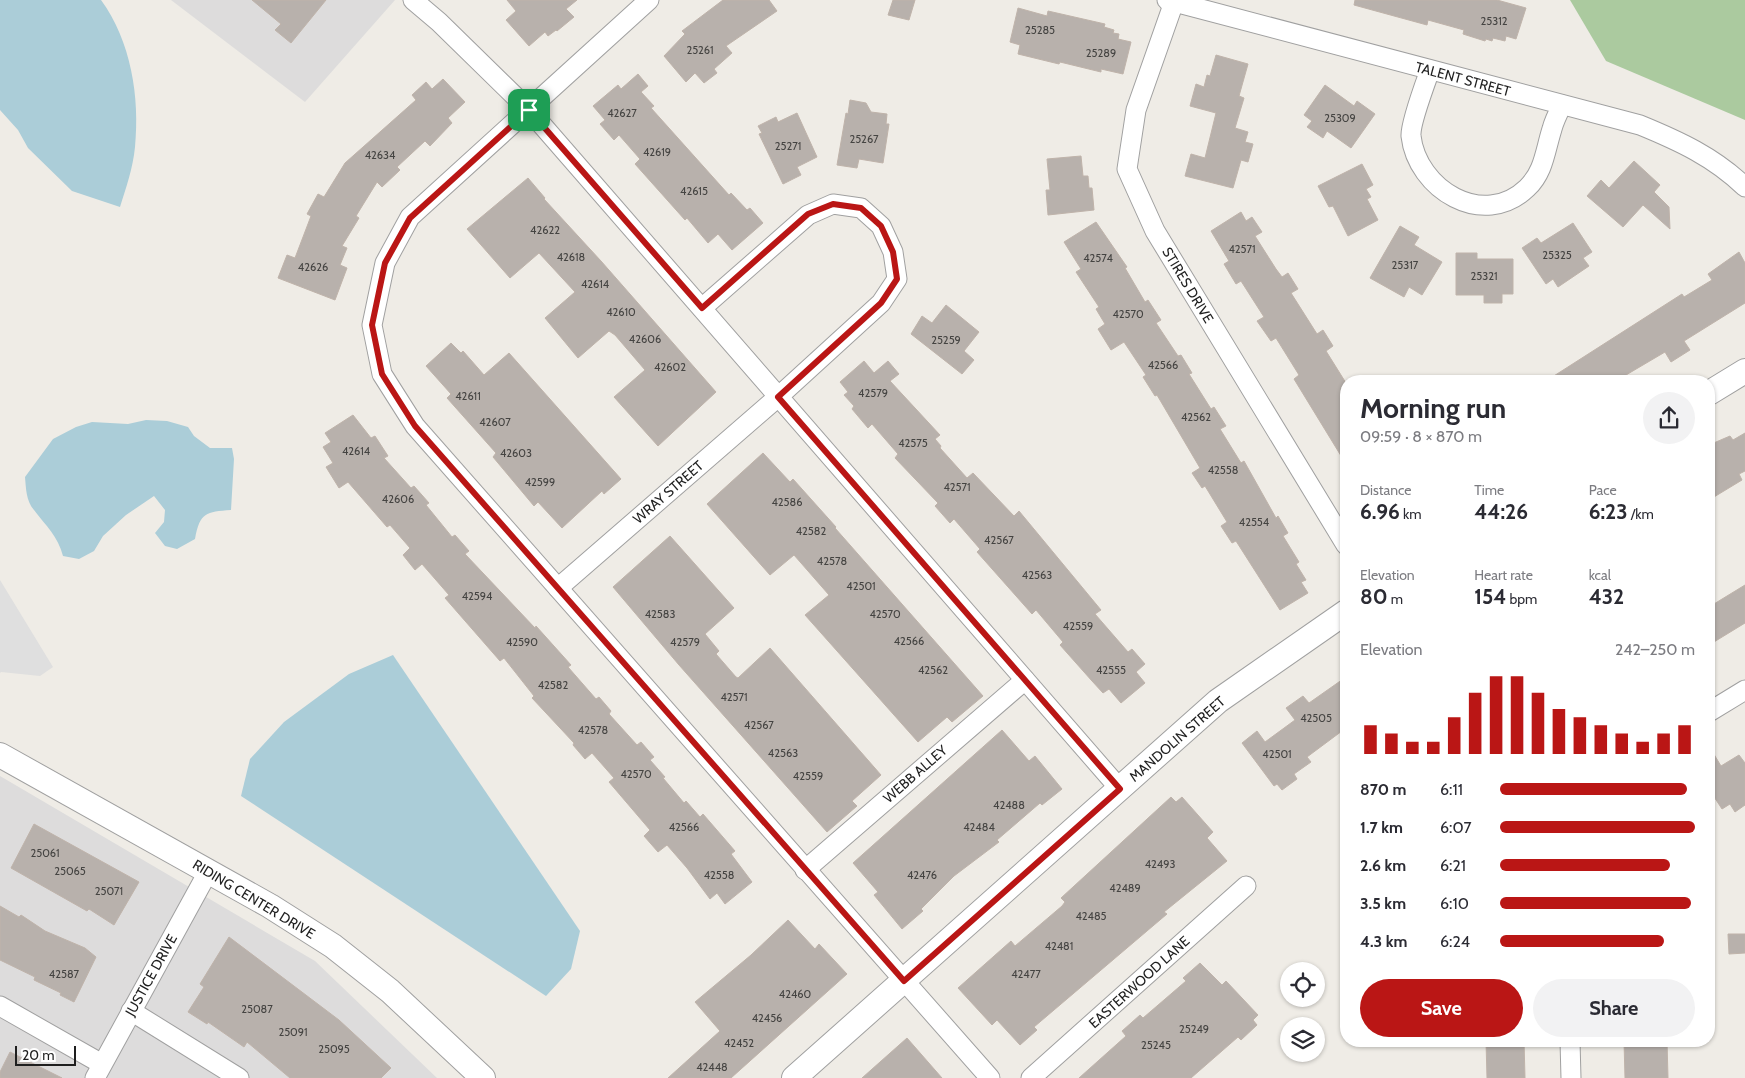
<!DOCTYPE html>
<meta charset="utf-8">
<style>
:root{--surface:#fff;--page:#f2f2f3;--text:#2b2b33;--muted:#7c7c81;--accent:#ba1615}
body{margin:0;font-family:Cabin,sans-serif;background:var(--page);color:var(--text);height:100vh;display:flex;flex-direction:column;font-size:19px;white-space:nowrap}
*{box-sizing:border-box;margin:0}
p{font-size:16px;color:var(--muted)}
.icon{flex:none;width:28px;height:28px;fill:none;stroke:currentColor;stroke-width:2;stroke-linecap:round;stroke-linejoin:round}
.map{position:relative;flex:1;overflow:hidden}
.details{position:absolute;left:1340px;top:375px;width:375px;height:672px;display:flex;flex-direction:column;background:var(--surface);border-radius:20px;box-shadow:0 1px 4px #0004}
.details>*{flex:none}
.controls{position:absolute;left:1280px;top:962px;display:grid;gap:10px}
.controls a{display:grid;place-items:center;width:45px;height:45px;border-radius:50%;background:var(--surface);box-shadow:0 1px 4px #0004;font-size:25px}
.scale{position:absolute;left:15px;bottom:12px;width:61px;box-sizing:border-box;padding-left:5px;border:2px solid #1f1f1f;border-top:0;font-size:14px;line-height:18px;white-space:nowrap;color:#1f1f1f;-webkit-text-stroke:4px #fff;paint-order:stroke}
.pin{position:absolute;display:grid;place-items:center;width:42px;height:42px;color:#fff;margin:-21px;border-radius:10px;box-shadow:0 2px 8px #0006}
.round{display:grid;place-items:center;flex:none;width:52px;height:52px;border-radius:26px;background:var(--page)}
.overview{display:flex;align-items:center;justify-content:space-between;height:85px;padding:0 20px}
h1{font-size:28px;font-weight:800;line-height:38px}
.stats{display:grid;grid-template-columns:repeat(3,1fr);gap:8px;height:85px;padding:5px 20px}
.stats div{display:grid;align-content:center}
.stats b{font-size:21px;font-weight:800}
.stats small{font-size:14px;font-weight:400}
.stats p{font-size:14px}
.chart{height:140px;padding:10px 20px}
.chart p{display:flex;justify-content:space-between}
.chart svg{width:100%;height:90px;margin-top:5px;stroke:var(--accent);stroke-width:6}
.primary-button{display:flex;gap:10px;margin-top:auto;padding:10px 20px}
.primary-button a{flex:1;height:58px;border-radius:30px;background:var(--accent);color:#fff;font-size:20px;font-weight:800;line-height:58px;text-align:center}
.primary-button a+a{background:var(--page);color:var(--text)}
ul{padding:0 20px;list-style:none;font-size:16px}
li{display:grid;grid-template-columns:80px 60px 1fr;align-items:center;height:38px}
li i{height:12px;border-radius:6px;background:var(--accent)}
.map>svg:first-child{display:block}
</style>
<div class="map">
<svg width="1745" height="1078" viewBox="0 0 1745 1078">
<rect width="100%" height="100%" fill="#efece6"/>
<g fill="#dddcdc">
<polygon points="171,0 395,0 305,102"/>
<polygon points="0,776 315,961 437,1078 0,1078"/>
</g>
<polygon fill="#abca9f" points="1570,0 1745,0 1745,120 1606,61"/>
<polygon fill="#dfdfdf" points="0,580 53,667 40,676 1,672 0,673"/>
<g fill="#abcdd8">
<path d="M0 0H101C131 41 140 97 135 147 133 168 126 188 120 207L72 191 28 148 18 130 0 110Z"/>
<path d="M146 420 167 421 188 427 194 436 210 448H232L234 459 231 510C206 512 200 512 195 539L177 549 165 546 155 533 164 522 165 510 154 496 126 515 103 536 94 551 79 559 63 556C58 536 46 526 34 510 26 501 26 488 25 477L53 439 76 427 92 422 128 424Z"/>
<polygon points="393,655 580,931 571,969 546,996 241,796 250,759 284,722 349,674"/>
</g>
<g fill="#b8b1ac" stroke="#bfb3aa">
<polygon points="252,0 326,0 291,43 275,30 281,24"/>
<polygon points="507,0 577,0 566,9 574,17 557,31 556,30 548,36 545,32 529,46 506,20 516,11"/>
<polygon points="723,0 769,0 777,11 726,46 732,53 714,69 717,73 704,83 695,73 686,82 664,56 685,34 682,31"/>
<polygon points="893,0 915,0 909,20 888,15"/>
<polygon points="1355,0 1497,0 1526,8 1516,39 1506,36 1505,41 1493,38 1492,41 1486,39 1485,41 1463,34 1464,30 1428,20 1427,25 1354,5"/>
<polygon points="1018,8 1047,16 1048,11 1105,24 1104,27 1114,30 1113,33 1119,34 1118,39 1131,42 1123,74 1101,69 1101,72 1060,62 1059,64 1018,54 1020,45 1010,42"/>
<polygon points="1216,55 1248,64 1239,96 1244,98 1235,128 1248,132 1245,142 1253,144 1248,162 1241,160 1233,188 1185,176 1191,154 1205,158 1216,113 1190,106 1196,84 1204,87 1207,75 1210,76"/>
<polygon points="638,74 648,86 641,92 654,106 651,108 729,195 731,193 747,210 750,208 763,223 732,250 718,234 708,243 687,218 685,220 635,164 640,159 619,135 614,140 600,124 605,120 593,106 618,85 621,89"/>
<polygon points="443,79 465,102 448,118 452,123 430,146 425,141 397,167 400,170 382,187 377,182 356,216 359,218 342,246 347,248 340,265 347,268 335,300 278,278 287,255 295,258 311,216 307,214 318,194 324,197 345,163 416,100 412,95 426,82 432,89"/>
<polygon points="1325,85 1354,106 1357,101 1375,114 1351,148 1327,131 1323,138 1307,127 1312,121 1304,115"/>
<polygon points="850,100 866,103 871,112 887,114 886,124 889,124 883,163 859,159 857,168 837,165 846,113 848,114"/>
<polygon points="797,113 817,157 797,167 801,175 783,184 759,134 762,133 758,126 776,117 778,122"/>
<polygon points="1081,156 1083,176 1088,176 1089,188 1092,188 1094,210 1048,215 1046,190 1050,190 1047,159"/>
<polygon points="1634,161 1660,185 1654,192 1669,207 1670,229 1643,205 1623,227 1587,196 1601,180 1609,188"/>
<polygon points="1362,164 1373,185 1366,189 1371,197 1367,199 1378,220 1348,236 1333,206 1329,207 1318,186"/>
<polygon points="528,178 545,198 544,199 601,261 716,392 658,446 614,397 645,370 615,335 609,331 578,358 545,318 575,292 539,253 510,278 467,229"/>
<polygon points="1241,212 1246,221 1252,217 1262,232 1255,236 1276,269 1282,277 1288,273 1298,289 1291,293 1317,334 1323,330 1333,346 1326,351 1346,383 1346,464 1294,379 1299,375 1276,338 1271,341 1257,321 1264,317 1241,281 1236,284 1224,264 1229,261 1211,231"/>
<polygon points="1096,222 1127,267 1125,268 1145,302 1148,300 1161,320 1156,323 1178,356 1181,355 1192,373 1189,374 1211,409 1214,407 1226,426 1220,429 1241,463 1244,461 1276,518 1278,516 1288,533 1283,536 1299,562 1296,564 1306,580 1301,582 1308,593 1280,610 1236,541 1232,543 1221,526 1227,522 1205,486 1202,488 1192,473 1200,468 1157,395 1155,396 1143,377 1146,375 1124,342 1111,350 1098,329 1105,324 1096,309 1099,307 1076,272 1081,269 1064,242"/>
<polygon points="1573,223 1592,252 1583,258 1589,266 1558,287 1553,279 1546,284 1522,248 1537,238 1541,243"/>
<polygon points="1400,226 1419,237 1414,245 1442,262 1422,295 1409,287 1404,297 1370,278"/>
<polygon points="1739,252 1745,263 1745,303 1684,341 1690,350 1671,362 1665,352 1626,375 1630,381 1546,381 1682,294 1684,297 1712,280 1708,274"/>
<polygon points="1456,253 1477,253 1477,259 1513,259 1513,294 1502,294 1502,303 1484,303 1484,295 1456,295"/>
<polygon points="946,305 979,332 964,351 974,360 962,374 911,334 922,316 932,323"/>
<polygon points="451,343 461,353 463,351 484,375 509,353 621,479 604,494 602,491 562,528 538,502 534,506 493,457 496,453 447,398 451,394 426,366"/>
<polygon points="864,361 874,373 888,361 899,374 890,381 940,435 935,439 941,446 940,448 967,478 973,473 1014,516 1019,511 1101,610 1095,614 1128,652 1132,649 1145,664 1136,672 1145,683 1121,703 1109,689 1103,693 1092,681 1060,645 1063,642 1036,610 1032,614 977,552 980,549 954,519 950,523 935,506 938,503 895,458 898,454 872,424 868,428 852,409 854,406 844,395 848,392 840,382"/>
<polygon points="353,415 371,438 375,436 388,456 384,458 411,488 414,486 429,503 426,505 452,537 455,535 469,551 465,554 535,628 536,626 571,665 568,667 596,699 599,697 611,711 609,714 637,745 641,742 654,757 650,760 665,777 663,778 684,803 686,801 700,817 703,814 735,851 731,854 752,882 725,904 717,893 710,899 687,868 667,845 658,852 644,836 650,830 609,782 614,778 592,753 585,759 573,745 574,743 532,698 534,696 504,658 500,661 445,598 449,595 422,564 415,570 403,555 410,548 390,525 387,527 348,482 339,488 326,467 333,463 323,447 331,442 325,433"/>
<polygon points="1745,433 1745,471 1739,474 1742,480 1709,500 1709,445 1730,436 1733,440"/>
<polygon points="763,453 790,482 793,479 836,527 835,528 983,696 952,722 947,717 918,742 805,615 829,595 794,555 770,575 707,504"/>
<polygon points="670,536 734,608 705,634 719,651 716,654 736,677 738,678 770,648 881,775 852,801 857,806 827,832 679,665 613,587"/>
<polygon points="1745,585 1745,623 1709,645 1709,607"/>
<polygon points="1346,677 1346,728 1307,757 1311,762 1294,774 1297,779 1282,790 1277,784 1274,786 1242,743 1257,731 1265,742 1295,720 1286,708 1303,696 1309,703"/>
<polygon points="1002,730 1029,761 1035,756 1062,789 1042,805 1040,803 997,840 999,842 954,876 921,909 923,911 902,929 874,895 878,892 853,863"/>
<polygon points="1709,746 1721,766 1739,755 1745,763 1745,805 1735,812 1730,804 1722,809 1709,789"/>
<polygon points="1171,797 1176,802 1182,797 1213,832 1207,838 1227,861 1164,912 1167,914 1034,1027 1037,1030 1020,1045 997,1020 992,1025 958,988 1011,941 1015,946 1062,906 1065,902 1061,898"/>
<polygon points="34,824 139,882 114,925 89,909 87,911 11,868"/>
<polygon points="0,906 19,917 21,915 45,931 85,948 96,957 74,1002 60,995 61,993 34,980 35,977 0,960"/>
<polygon points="788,920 815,949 819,944 847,974 731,1078 668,1078 720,1031 695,1002 751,955"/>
<polygon points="1728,934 1745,934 1745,953 1729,954"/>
<polygon points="229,937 339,1020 391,1068 381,1078 290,1078 247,1042 244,1047 208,1022 207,1024 188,1012 204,987 200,984"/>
<polygon points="1200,963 1222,985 1226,981 1258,1015 1253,1020 1257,1025 1241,1040 1238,1037 1191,1078 1079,1078 1126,1036 1122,1031 1140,1015 1143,1018 1186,981 1183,978"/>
<polygon points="907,1038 942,1078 862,1078"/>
<polygon points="1486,1041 1524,1041 1525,1078 1487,1078"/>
<polygon points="1624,1041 1667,1041 1668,1078 1625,1078"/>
<polygon points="10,1052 62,1078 0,1078 0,1072"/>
</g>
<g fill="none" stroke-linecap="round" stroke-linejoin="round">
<g stroke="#a0a0a0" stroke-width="21">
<g id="minor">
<polyline points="413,0 439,22 529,110 1120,789"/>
<polyline points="649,0 410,217 385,263 372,325 382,374 415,426 990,1078"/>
<path d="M1167 0 1640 125C1679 141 1714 157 1745 187"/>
<polyline points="1174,2 1136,110 1127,169 1155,231 1346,545"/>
<path d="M1430 70C1425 84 1410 124 1411 136 1417 189 1483 230 1527 188 1544 172 1545 151 1552 129 1554 121 1558 113 1562 105"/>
<polyline points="558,588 778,397 881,303 897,279 893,252 881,226 861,208 833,204 808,215 702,308"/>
<polyline points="1709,712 1745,690"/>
<polyline points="805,870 1025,680"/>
<polyline points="0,1006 102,1064"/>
<polyline points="131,1011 239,1078"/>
<polyline points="1570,1041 1571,1078"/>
<polyline points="95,1078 208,872"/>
<polyline points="1031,1078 1246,886"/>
</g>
</g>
<g stroke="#a0a0a0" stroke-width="26">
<g id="tertiary">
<polyline points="1709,393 1745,371"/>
<polyline points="0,755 270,906 333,946 390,991 483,1078"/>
<polyline points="794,1078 1218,701 1346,612"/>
</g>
</g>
<use href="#minor" stroke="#fff" stroke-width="19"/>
<use href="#tertiary" stroke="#fff" stroke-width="24"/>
</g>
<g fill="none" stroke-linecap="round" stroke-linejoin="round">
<g stroke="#fff" stroke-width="10">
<polygon id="route" points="529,110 702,308 808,214 833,204 861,208 881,226 893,252 897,279 881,303 778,397 1120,789 904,981 415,426 382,374 372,325 385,263 410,218"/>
</g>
<use href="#route" stroke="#ba1615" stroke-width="6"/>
</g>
<g text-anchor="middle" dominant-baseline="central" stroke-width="5" stroke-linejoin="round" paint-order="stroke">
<g font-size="11" fill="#454442">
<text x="1494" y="21">25312</text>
<text x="1040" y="30">25285</text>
<text x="700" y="50">25261</text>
<text x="1101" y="53">25289</text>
<text x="622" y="113">42627</text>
<text x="1340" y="118">25309</text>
<text x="864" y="139">25267</text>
<text x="788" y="146">25271</text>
<text x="657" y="152">42619</text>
<text x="380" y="155">42634</text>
<text x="694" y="191">42615</text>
<text x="545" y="230">42622</text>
<text x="1242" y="249">42571</text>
<text x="1557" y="255">25325</text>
<text x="571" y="257">42618</text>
<text x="1098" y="258">42574</text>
<text x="1405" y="265">25317</text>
<text x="313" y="267">42626</text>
<text x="1484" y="276">25321</text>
<text x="595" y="284">42614</text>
<text x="621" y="312">42610</text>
<text x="1128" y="314">42570</text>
<text x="645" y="339">42606</text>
<text x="946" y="340">25259</text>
<text x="1163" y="365">42566</text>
<text x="670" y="367">42602</text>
<text x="873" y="393">42579</text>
<text x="468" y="396">42611</text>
<text x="1196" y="417">42562</text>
<text x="495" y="422">42607</text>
<text x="913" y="443">42575</text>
<text x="356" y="451">42614</text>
<text x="516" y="453">42603</text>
<text x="1223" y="470">42558</text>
<text x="540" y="482">42599</text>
<text x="957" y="487">42571</text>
<text x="398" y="499">42606</text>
<text x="787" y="502">42586</text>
<text x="1254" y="522">42554</text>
<text x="811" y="531">42582</text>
<text x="999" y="540">42567</text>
<text x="832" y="561">42578</text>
<text x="1037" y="575">42563</text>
<text x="861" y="586">42501</text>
<text x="477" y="596">42594</text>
<text x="660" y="614">42583</text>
<text x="885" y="614">42570</text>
<text x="1078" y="626">42559</text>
<text x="909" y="641">42566</text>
<text x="522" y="642">42590</text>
<text x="685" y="642">42579</text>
<text x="933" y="670">42562</text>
<text x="1111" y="670">42555</text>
<text x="553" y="685">42582</text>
<text x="734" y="697">42571</text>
<text x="1316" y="718">42505</text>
<text x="759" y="725">42567</text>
<text x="593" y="730">42578</text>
<text x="783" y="753">42563</text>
<text x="1277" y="754">42501</text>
<text x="636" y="774">42570</text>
<text x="808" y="776">42559</text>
<text x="1009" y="805">42488</text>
<text x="684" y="827">42566</text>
<text x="979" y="827">42484</text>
<text x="45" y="853">25061</text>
<text x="1160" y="864">42493</text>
<text x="70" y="871">25065</text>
<text x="719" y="875">42558</text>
<text x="922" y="875">42476</text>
<text x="1125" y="888">42489</text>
<text x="109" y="891">25071</text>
<text x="1091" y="916">42485</text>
<text x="1059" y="946">42481</text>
<text x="64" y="974">42587</text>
<text x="1026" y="974">42477</text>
<text x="795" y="994">42460</text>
<text x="257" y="1009">25087</text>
<text x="767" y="1018">42456</text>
<text x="1194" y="1029">25249</text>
<text x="293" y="1032">25091</text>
<text x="739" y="1043">42452</text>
<text x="1156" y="1045">25245</text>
<text x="334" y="1049">25095</text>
<text x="712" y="1067">42448</text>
</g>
<g font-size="14" fill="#1f1f1f" stroke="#fff">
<text transform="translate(1463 79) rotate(15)">TALENT STREET</text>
<text transform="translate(1188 285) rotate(59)">STIRES DRIVE</text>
<text transform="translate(668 492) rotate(-41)">WRAY STREET</text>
<text transform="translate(1177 739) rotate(-41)">MANDOLIN STREET</text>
<text transform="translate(915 774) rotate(-41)">WEBB ALLEY</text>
<text transform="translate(254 899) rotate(31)">RIDING CENTER DRIVE</text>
<text transform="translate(151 975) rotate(-61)">JUSTICE DRIVE</text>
<text transform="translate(1139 982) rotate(-42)">EASTERWOOD LANE</text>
</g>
</g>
</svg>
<div class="controls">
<a><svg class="icon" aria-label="locate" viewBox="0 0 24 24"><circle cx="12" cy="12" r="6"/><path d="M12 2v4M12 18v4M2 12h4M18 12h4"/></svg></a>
<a><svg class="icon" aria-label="layers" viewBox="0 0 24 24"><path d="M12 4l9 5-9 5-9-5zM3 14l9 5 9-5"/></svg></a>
</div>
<div class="scale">20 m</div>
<div class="pin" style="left:529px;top:110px;background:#1e9e55"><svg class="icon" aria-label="arrive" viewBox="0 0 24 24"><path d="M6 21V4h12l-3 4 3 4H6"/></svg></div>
<section class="details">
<div class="overview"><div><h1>Morning run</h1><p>09:59 · 8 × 870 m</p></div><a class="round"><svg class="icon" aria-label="share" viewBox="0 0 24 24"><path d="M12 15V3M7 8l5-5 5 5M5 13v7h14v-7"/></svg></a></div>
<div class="stats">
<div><p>Distance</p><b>6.96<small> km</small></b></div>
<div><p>Time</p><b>44:26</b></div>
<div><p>Pace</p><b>6:23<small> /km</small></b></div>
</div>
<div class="stats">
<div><p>Elevation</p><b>80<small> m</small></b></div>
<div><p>Heart rate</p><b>154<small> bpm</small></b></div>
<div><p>kcal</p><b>432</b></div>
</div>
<div class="chart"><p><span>Elevation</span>242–250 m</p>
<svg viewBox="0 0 160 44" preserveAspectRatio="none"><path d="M5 44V30M15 44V34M25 44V38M35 44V38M45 44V26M55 44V14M65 44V6M75 44V6M85 44V14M95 44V22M105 44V26M115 44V30M125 44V34M135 44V38M145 44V34M155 44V30"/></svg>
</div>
<ul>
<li><b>870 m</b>6:11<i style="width:96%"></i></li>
<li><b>1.7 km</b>6:07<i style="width:100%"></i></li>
<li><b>2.6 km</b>6:21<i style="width:87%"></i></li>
<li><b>3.5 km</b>6:10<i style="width:98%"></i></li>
<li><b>4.3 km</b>6:24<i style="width:84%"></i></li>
</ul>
<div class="primary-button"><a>Save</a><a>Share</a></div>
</section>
</div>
